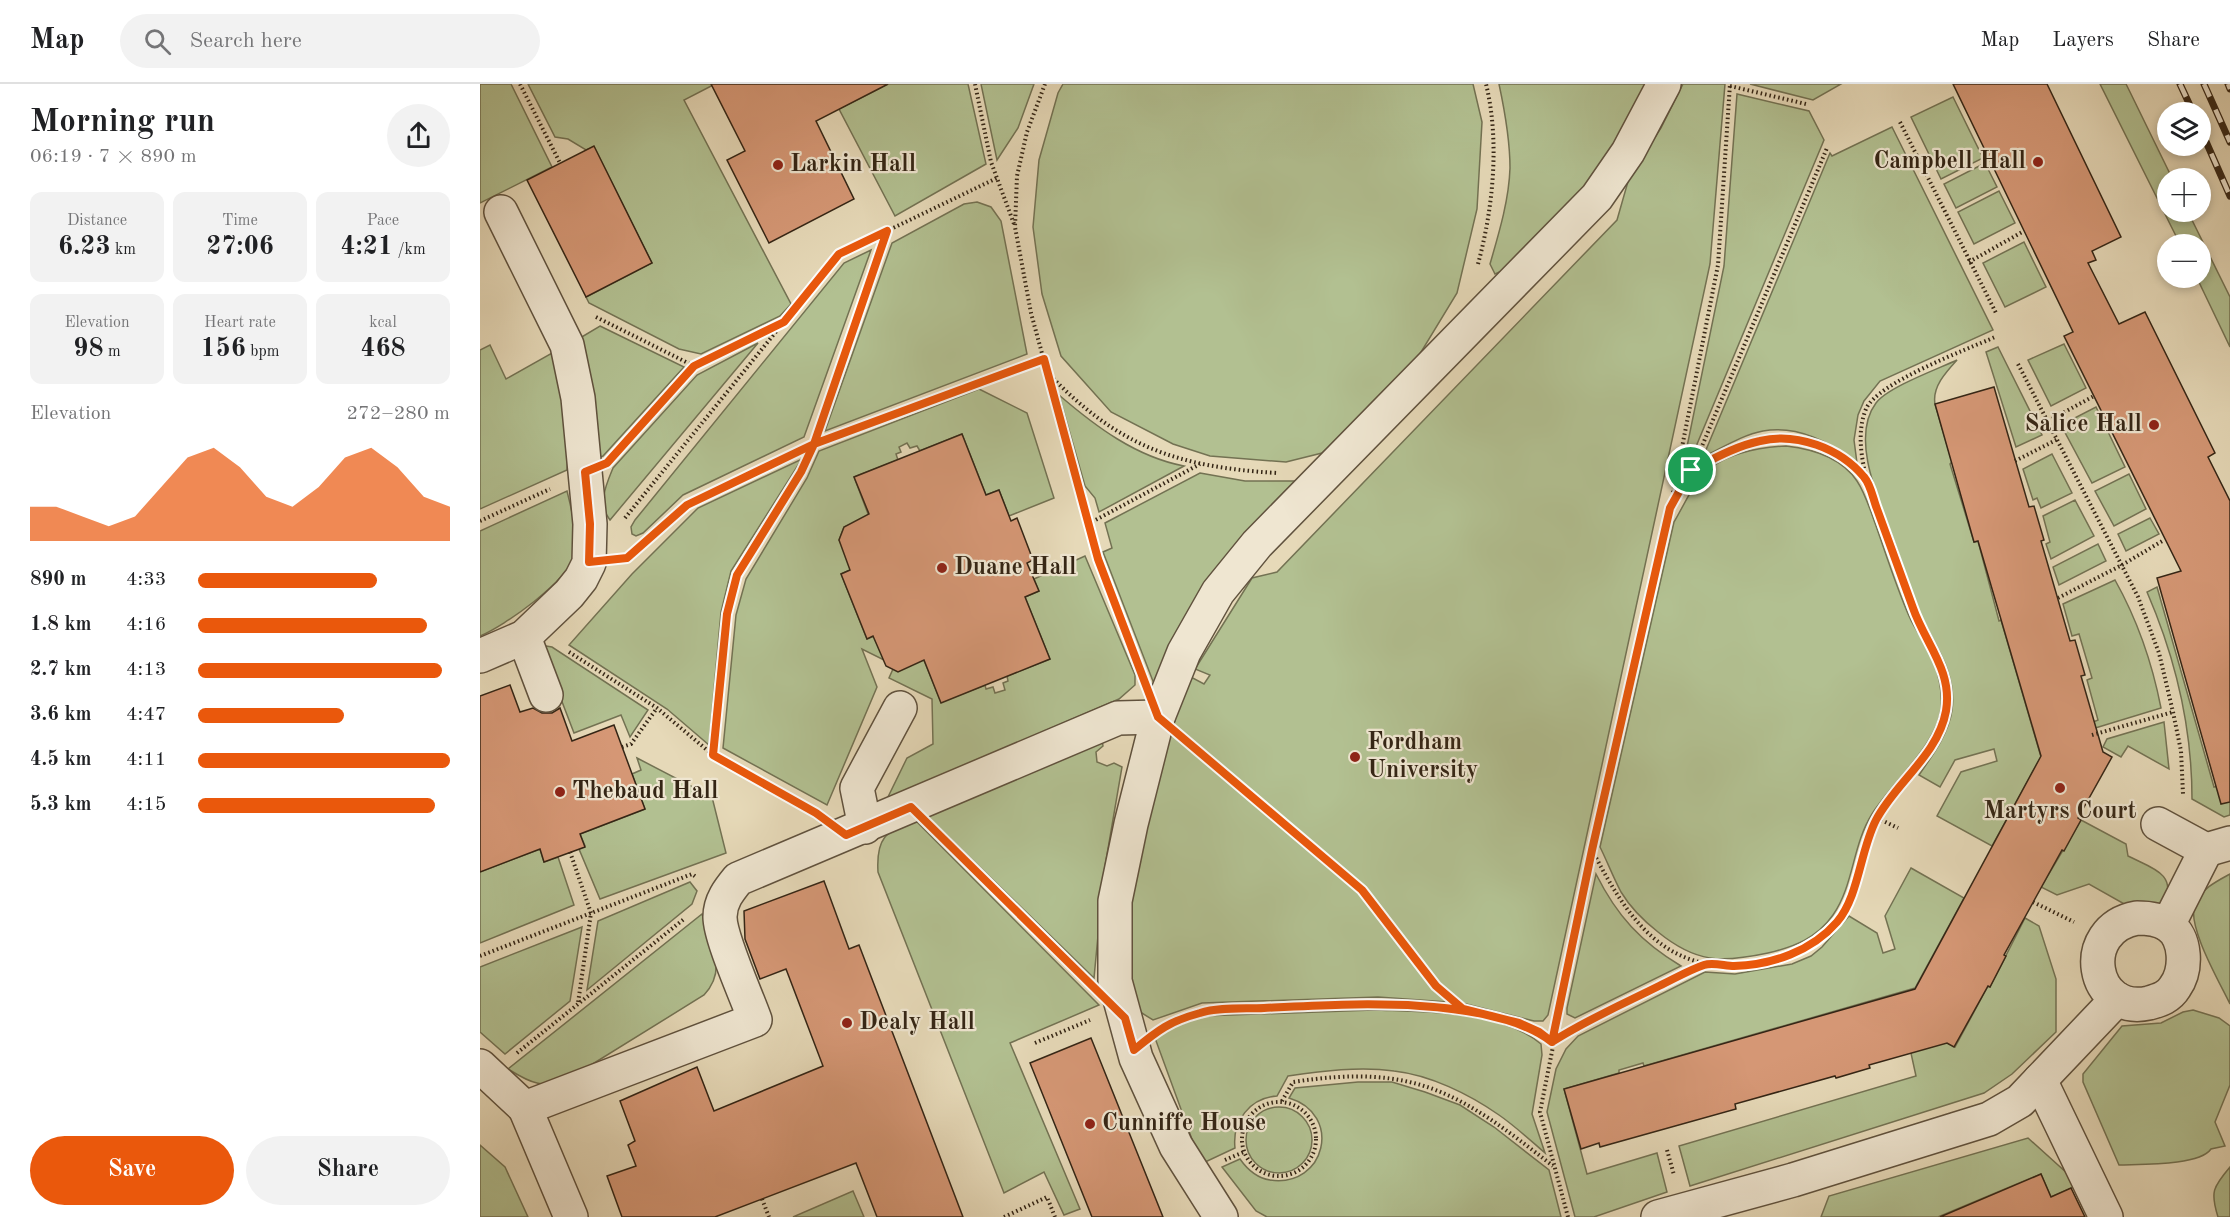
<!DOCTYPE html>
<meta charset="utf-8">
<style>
:root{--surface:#fff;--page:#f2f2f2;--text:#202124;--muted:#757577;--line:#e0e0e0;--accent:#ea580c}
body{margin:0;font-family:"Old Standard TT",serif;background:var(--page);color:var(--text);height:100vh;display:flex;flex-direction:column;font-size:22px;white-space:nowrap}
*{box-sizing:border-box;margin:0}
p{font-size:20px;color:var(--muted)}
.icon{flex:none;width:33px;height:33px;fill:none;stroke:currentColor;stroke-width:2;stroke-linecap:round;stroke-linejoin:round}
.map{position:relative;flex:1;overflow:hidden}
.panel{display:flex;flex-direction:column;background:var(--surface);width:480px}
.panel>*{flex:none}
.controls{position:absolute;left:1677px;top:18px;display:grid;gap:12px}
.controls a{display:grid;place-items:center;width:54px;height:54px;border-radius:50%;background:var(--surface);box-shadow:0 3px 9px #0003;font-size:30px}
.pin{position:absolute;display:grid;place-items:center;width:51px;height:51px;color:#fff;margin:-26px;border:3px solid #fff;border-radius:50%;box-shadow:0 2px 6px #0007}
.round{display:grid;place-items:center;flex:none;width:63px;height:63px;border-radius:32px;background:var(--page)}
.summary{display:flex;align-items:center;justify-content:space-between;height:102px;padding:0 30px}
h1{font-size:33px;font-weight:800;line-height:45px}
.metrics{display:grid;grid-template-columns:repeat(3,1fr);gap:9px;height:102px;padding:6px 30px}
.metrics div{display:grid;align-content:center;border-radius:12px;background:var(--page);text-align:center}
.metrics b{font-size:26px;font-weight:800}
.metrics small{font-size:16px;font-weight:400}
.metrics p{font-size:16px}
.chart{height:168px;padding:12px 30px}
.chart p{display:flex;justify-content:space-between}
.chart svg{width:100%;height:108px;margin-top:6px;fill:var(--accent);opacity:.7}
.button{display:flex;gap:12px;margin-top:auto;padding:12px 30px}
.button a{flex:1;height:69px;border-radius:36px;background:var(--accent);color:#fff;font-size:24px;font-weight:800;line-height:69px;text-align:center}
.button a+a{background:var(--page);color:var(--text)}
ul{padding:0 30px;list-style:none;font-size:20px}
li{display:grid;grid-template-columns:96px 72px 1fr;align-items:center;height:45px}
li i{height:15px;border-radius:8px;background:var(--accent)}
header{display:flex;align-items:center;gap:36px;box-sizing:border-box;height:84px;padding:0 30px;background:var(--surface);border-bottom:2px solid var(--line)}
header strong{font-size:28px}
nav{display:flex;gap:33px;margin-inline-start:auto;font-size:21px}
.search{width:420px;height:54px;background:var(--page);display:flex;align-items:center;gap:15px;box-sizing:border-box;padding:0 21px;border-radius:33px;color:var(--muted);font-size:22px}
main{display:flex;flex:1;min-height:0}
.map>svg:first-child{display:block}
</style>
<header>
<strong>Map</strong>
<div class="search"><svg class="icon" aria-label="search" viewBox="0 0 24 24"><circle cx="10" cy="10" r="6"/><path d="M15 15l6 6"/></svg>Search here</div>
<nav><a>Map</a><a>Layers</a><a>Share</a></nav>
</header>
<main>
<section class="panel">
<div class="summary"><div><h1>Morning run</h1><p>06:19 · 7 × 890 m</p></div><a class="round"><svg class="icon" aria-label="share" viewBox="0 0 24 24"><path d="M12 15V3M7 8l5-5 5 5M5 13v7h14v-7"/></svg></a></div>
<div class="metrics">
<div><p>Distance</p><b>6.23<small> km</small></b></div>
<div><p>Time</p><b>27:06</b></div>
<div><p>Pace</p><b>4:21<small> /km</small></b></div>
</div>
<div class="metrics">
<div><p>Elevation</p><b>98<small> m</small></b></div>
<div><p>Heart rate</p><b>156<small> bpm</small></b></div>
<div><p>kcal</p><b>468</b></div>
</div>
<div class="chart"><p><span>Elevation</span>272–280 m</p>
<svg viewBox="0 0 160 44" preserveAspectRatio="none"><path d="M0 44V30L10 30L20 34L30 38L40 34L50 22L60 10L70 6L80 14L90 26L100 30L110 22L120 10L130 6L140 14L150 26L160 30V44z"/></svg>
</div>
<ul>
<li><b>890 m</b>4:33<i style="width:71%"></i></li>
<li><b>1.8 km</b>4:16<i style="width:91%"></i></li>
<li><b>2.7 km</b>4:13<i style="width:97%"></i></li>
<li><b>3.6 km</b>4:47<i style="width:58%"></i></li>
<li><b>4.5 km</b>4:11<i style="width:100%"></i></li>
<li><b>5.3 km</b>4:15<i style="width:94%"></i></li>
</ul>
<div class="button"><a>Save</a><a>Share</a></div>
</section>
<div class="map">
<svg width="1750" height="1133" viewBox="0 0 1750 1133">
<rect width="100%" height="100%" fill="#e6d9b8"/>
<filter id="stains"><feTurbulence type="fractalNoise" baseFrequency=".00333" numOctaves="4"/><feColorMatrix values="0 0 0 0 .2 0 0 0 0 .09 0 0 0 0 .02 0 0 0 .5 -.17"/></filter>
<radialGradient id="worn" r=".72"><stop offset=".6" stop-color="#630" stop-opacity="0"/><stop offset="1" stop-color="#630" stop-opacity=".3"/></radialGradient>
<g fill="#b2c091" stroke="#737253" stroke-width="1.5">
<polygon points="0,0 31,0 72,83 0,119"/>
<polygon points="48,0 235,0 204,16 311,220 300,232 221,270 199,265 109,219 106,213 172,179 114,63 106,66 88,55 75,53"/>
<polygon points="408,0 488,0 506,80 415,132 359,25"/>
<polygon points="501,0 554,0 538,44 517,76"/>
<polygon points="583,0 993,0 1002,38 997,125 977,209 935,278 892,325 842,369 806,378 730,372 693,360 631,328 581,272 562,210 553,143 559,76 578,9"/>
<path d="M1019 0H1166L1136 62 1102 106 1024 186 1015 190 1010 180C1019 149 1029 116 1030 84 1030 55 1025 28 1019 0Z"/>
<polygon points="1203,0 1245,0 1230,180 1068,931 1063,937 1054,937 982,919 898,913 722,919 673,936 657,926 648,899 647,817 680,673 711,593 724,600 730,591 715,585 772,494 797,488 1137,136 1149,94 1181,44"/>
<polygon points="1270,0 1361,0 1333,16"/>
<polygon points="1620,0 1646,0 1650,8 1692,94 1688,94 1688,128 1708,128 1750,213 1750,263 1717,194 1720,194 1720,160 1700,160"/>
<polygon points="1257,10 1329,27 1344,56 1207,384 1201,392 1244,182"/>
<polygon points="1473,13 1503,74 1461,95 1431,33"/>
<path d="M1412 43 1513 246 1400 297 1384 317 1378 331 1374 356 1377 379C1351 358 1317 341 1283 347 1262 351 1242 364 1223 373L1350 69 1352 72Z"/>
<polygon points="1505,79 1517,103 1476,124 1464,100"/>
<polygon points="1519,107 1535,139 1494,160 1478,128"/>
<polygon points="497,118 511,123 521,137 547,270 345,347 412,159 484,120"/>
<polygon points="1544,158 1566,203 1525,223 1503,179"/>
<polygon points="391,166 324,353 203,411 163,449 156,452 152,450 151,443 155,436 364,179"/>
<polygon points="120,242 204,283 123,372 111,377 95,257"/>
<path d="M278 259 130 436C117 420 126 401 133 384L217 291Z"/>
<polygon points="1584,260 1606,304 1571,322 1548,276"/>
<polygon points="10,261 26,295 72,269 91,324 87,386 0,425 0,266"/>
<polygon points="1518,263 1562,351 1536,363 1506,268"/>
<path d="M1477 276C1466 288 1452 303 1455 320L1472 378 1470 380 1494 458 1498 457 1519 537 1521 536 1561 673 1512 762 1457 732 1481 688 1517 677 1514 665 1475 676 1460 703 1439 691C1452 672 1469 649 1472 626 1477 588 1454 560 1439 528 1430 507 1424 484 1416 463 1403 425 1368 356 1396 319 1408 303 1458 285 1477 276Z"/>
<polygon points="499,305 547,329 574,414 529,432 519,406 506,411 482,350 440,367 437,362 430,364 427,359 419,363 421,368 416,370 418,376 374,393 393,443 369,441 364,443 359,456 403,472 361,490 387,555 429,538 404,576 382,565 397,603 347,721 243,664 256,531 266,495 327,394 339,367"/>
<path d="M579 311C615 342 656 373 704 382L619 428 615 414 605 402Z"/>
<polygon points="1616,323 1645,383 1612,399 1581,341"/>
<path d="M1306 362C1333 365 1361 373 1377 397 1385 409 1390 425 1395 439 1406 470 1416 502 1429 532 1435 546 1445 558 1452 572 1458 587 1463 609 1461 625 1457 660 1411 700 1392 730 1372 762 1374 801 1353 831 1337 854 1314 863 1288 869 1241 879 1216 879 1178 848 1164 837 1150 823 1141 808 1133 793 1127 777 1120 763L1194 438C1203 423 1210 406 1221 393 1240 370 1279 363 1306 362Z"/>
<polygon points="1572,370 1592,409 1561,424 1557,414 1553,416 1543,385"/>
<polygon points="322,375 251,487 241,528 229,661 187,625 89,561 152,490 218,424"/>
<polygon points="720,389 765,397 826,397 676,605 623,468 632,464 625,439"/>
<polygon points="1649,390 1666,425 1634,442 1615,407"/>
<path d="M87 407C92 428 98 449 94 471 89 497 24 542 0 552V447Z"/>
<polygon points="1595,416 1614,452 1571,475 1566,460 1570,458 1563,432"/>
<polygon points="1670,434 1679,450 1646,467 1638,450"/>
<polygon points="1618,460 1626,477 1579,501 1573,483"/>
<polygon points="605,472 655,591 655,601 639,615 407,715 427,674 453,660 452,615 409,594 413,585 441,569 461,618 505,601 506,605 513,603 515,609 525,606 523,599 528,597 527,592 570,575 545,513 559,507 554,495"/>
<path d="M1635 496C1658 537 1672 578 1681 624L1612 645 1611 639 1618 636 1607 596 1612 594 1599 550 1592 552 1583 520Z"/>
<path d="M1677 503 1734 703 1750 699V731L1744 733 1712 715C1712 642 1696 575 1667 508Z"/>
<polygon points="66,562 72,563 168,626 150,653 141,631 94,649 63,568"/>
<polygon points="1684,638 1689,685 1648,662 1641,673 1623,663 1627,655"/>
<polygon points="621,651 623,662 616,668 617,678 627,682 634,679 642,683 624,788 614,894 443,728"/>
<polygon points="157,674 232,713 246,769 120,815 99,765 105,762 100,750 165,725 152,690 161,686"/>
<path d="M1601 736 1646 760 1648 772C1671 784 1698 789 1684 820L1646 821 1609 800 1577 811 1561 803Z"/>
<path d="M436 737 619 921 530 959 600 1125 584 1131 564 1088 524 1109 398 788C396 755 405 746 436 737Z"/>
<polygon points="60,765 64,778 78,773 94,821 0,859 0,788"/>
<polygon points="1431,784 1484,814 1435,904 1164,982 1163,979 1139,986 1139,989 1084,1005 1107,1090 1177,1069 1187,1108 1114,1133 1095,1133 1067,1028 1076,985 1086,965 1098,952 1225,888 1255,890 1312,880 1331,872 1342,863 1369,832 1397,849 1403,869 1415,865 1405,832"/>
<path d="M1116 790C1137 832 1161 858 1201 882L1095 934 1087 930V924Z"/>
<path d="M1750 790V920C1740 899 1706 841 1715 820 1721 805 1737 797 1750 790Z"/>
<polygon points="210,798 217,807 212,820 107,906 118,837"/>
<path d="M222 830C231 859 248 886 224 911L90 994C63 1005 52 1000 28 985Z"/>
<polygon points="1545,834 1559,842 1576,895 1576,948 1532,990 1504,1009 1210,1102 1199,1062 1436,992 1429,960 1455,953 1475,963 1508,902 1510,903"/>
<polygon points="102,843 90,917 25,970 0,948 0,883"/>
<path d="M894 926C944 928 1021 926 1061 960L1062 971 1052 1030 1065 1069C1050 1056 1035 1042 1019 1031 989 1010 950 991 914 987 880 982 842 987 808 992L797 1012C770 1014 752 1037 755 1064L721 1080 675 954 681 948 722 932Z"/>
<path d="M1713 926 1739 934 1750 942V1001L1735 1038 1745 1062 1731 1065C1719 1082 1660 1080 1639 1081L1603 998V990L1642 942 1681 939 1703 928Z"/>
<path d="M878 998H912L945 1008 980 1021 1014 1043 1069 1086 1081 1133H787L776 1127 742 1083 760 1075C767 1085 777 1094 790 1096 846 1104 863 1030 809 1014L815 1004Z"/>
<circle cx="799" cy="1056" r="33"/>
<polygon points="1548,1054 1609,1109 1594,1103 1571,1113 1561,1090 1458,1133 1341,1133 1349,1112"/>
<polygon points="0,1061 25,1083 48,1133 0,1133"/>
<path d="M1750 1083V1133H1738C1730 1108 1733 1103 1750 1083Z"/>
<polygon points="373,1107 384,1133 313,1133"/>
</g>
<g fill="#d59775" stroke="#342515" stroke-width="1.5">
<polygon points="231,0 408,0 336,37 374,115 289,159 247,76 265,67"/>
<polygon points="1473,0 1567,0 1641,153 1612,167 1616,176 1608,179 1639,240 1665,228 1735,369 1728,373 1750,417 1750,718 1741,720 1677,494 1701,487 1584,252 1593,248"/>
<polygon points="114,62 172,179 106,213 47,96"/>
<polygon points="1514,303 1549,423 1554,422 1564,456 1561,457 1590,557 1595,556 1605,591 1601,592 1623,668 1632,673 1598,734 1601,736 1584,767 1582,766 1524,871 1526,872 1510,903 1508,902 1474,963 1467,959 1389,981 1390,984 1356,994 1355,992 1255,1020 1256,1025 1120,1063 1119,1059 1101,1065 1084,1005 1435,905 1561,672 1498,457 1494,458 1455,320"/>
<polygon points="482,350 506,411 519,406 531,437 537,434 553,476 547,479 559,507 545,513 570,575 461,619 444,576 418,588 406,582 393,552 387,555 361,490 370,486 359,456 364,443 389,430 374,393"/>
<polygon points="30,601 40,628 53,624 62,629 72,629 80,624 92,657 134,641 165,725 100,750 105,763 64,778 60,765 0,788 0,612"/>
<polygon points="344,797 369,865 379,861 483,1133 397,1133 376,1079 235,1133 142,1133 127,1092 156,1082 148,1061 155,1057 140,1017 217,983 234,1027 343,982 306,885 280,895 265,855 264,827"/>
<polygon points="611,954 683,1133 612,1133 550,979"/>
<polygon points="1561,1090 1571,1113 1591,1104 1605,1133 1460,1133"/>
</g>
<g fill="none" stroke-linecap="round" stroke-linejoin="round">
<g stroke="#60523e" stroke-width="36">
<g id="minor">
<polyline points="44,553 66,611"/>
<polyline points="0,572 44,553 89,510 101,495 109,479 110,440 98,314 87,261 21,128"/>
<polyline points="1678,740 1726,766 1750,759"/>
<polyline points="385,743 377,704 420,624"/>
<path d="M1657 834C1667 834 1679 835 1688 841 1707 854 1707 886 1695 903 1689 913 1680 916 1669 919 1611 932 1596 845 1657 834Z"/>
<polyline points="1688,841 1726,766"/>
<path d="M0 982 45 1024 275 936C267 913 240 854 240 833 240 817 249 806 258 795L638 634 678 633"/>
<polyline points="1560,996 1626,1133"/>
<polyline points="45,1024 91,1133"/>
<polyline points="741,1133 696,1062 656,974 635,897 635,817 651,740 678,633 704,568 738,508 777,460 1117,113 1148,68 1184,0"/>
<polyline points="1178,1133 1313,1096 1509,1035 1540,1017 1637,915"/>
</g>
</g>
<g stroke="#342515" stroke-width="4" stroke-dasharray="1.5 3" stroke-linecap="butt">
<polyline points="40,0 80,79"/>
<polyline points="495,0 511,78 534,140"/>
<polyline points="565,0 547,48 537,92 535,143 551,229 618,475 659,583"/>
<polyline points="1250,2 1326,20"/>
<polyline points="1420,38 1516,229"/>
<polyline points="1489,178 1544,147"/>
<path d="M998 180C1013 125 1020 57 1006 0"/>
<polyline points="116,233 214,282"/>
<polyline points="1538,280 1658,513 1679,569 1693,628 1701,667 1703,710"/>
<path d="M567 288C637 362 696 383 797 389"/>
<polyline points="1568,337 1614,312"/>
<polyline points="140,364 214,282 303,239"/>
<polyline points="1535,377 1578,355"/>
<polyline points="1212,386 1347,64"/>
<path d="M1386 393C1381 371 1377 347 1386 325 1398 298 1486 266 1515 253"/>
<polyline points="145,434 359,170 517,94"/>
<polyline points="0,437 70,405"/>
<polyline points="608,440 720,380"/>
<polyline points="145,474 207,421 334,360 564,275"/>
<polyline points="1578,514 1642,481 1684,456"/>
<polyline points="89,568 177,624 233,671 331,726"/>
<polyline points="1612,651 1693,628"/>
<polyline points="708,660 882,806 956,902 983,925"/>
<polyline points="142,663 151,660 177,624"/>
<polyline points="233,671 247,530 257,491 321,388 334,360 407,147"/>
<polyline points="1397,734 1418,744"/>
<polyline points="457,749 599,888"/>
<path d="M1112 766C1147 833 1184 892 1271 880 1327 871 1363 848 1379 791 1382 779 1382 767 1387 756 1397 735 1408 716 1422 698 1439 675 1464 655 1466 624 1469 587 1450 563 1436 532 1421 499 1411 463 1399 430 1395 419 1392 405 1386 395 1383 390 1376 385 1371 381 1332 347 1279 351 1236 373 1229 377 1219 380 1213 385 1204 393 1197 411 1191 421"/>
<polyline points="90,768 111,829 98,919"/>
<polyline points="1553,818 1594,838"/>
<polyline points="0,872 212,790 216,793"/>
<path d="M683 942C695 938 708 932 721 928 741 923 765 925 786 924 863 920 1010 910 1073 958L1102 939 1226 880"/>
<polyline points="555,959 610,936"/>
<polyline points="37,969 204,835"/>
<path d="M802 1017 813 998C936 979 980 1009 1073 1082"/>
<circle cx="799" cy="1055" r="37"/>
<polyline points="1187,1066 1194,1091"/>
<polyline points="745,1076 764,1068"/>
<polyline points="282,1115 289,1133"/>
<polyline points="524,1133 567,1113 575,1133"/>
<polyline points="1088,1133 1060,1028 1112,766 1190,424 1238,181 1250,0"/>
</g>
<use href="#minor" stroke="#efe6d1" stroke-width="33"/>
<g stroke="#342515" stroke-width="7">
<g id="rail">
<polyline points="1700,0 1713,28"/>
<polyline points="1724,0 1750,58"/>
<polyline points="1748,0 1750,5"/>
<polyline points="1720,44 1750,112"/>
</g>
</g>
<use href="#rail" stroke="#efe6d1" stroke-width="4.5" stroke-dasharray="14" stroke-linecap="butt"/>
</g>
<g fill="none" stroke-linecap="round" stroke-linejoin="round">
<g stroke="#fff" stroke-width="12">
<path id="route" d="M1211 386 1190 424 1112 766 1072 958 1059 948 1039 939 983 925 956 902 882 806 678 633 618 475 564 275 334 360 207 421 147 474 109 478 110 440 105 388 127 379 214 282 304 238 359 170 407 147 334 360 321 388 257 491 247 530 233 671 336 729 366 751 431 723 645 934 654 966C678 946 690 937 720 929 739 923 764 925 784 924 861 920 1010 910 1072 958 1106 936 1143 920 1179 902 1194 895 1209 886 1224 881 1233 878 1245 882 1254 882 1292 881 1332 867 1357 838 1379 812 1380 767 1396 736 1416 698 1458 671 1466 627 1473 587 1445 559 1433 524 1421 491 1409 458 1397 425 1393 415 1391 401 1384 393 1360 364 1316 348 1280 357 1256 362 1233 375 1211 386"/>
</g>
<use href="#route" stroke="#ea580c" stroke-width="8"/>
</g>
<g fill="#8f2418" stroke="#efe6d1" stroke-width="2">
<circle cx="1558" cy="78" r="6"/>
<circle cx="298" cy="81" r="6"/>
<circle cx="1674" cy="341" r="6"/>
<circle cx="462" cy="484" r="6"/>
<circle cx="875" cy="673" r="6"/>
<circle cx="1580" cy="704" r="6"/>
<circle cx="80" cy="708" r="6"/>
<circle cx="367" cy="939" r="6"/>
<circle cx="610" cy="1040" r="6"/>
</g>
<g text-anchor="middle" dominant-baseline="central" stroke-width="4.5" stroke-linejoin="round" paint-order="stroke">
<g font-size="24" font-weight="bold" fill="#342515" stroke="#efe6d1" text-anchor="start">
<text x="1546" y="78" text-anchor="end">Campbell Hall</text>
<text x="310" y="81">Larkin Hall</text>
<text x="1662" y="341" text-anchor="end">Salice Hall</text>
<text x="474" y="484">Duane Hall</text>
<text x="887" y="659">Fordham<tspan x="887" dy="28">University</tspan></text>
<text x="92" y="708">Thebaud Hall</text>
<text x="1580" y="728" text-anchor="middle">Martyrs Court</text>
<text x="379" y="939">Dealy Hall</text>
<text x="622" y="1040">Cunniffe House</text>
</g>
</g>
<rect width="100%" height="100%" filter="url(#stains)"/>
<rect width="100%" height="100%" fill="url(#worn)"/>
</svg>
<div class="controls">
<a><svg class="icon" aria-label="layers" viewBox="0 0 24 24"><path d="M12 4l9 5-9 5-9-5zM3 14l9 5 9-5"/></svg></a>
<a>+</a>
<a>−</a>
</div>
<div class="pin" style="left:1211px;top:386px;background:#1e9e55"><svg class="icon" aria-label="arrive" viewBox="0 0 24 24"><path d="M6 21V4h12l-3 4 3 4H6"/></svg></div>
</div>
</main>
